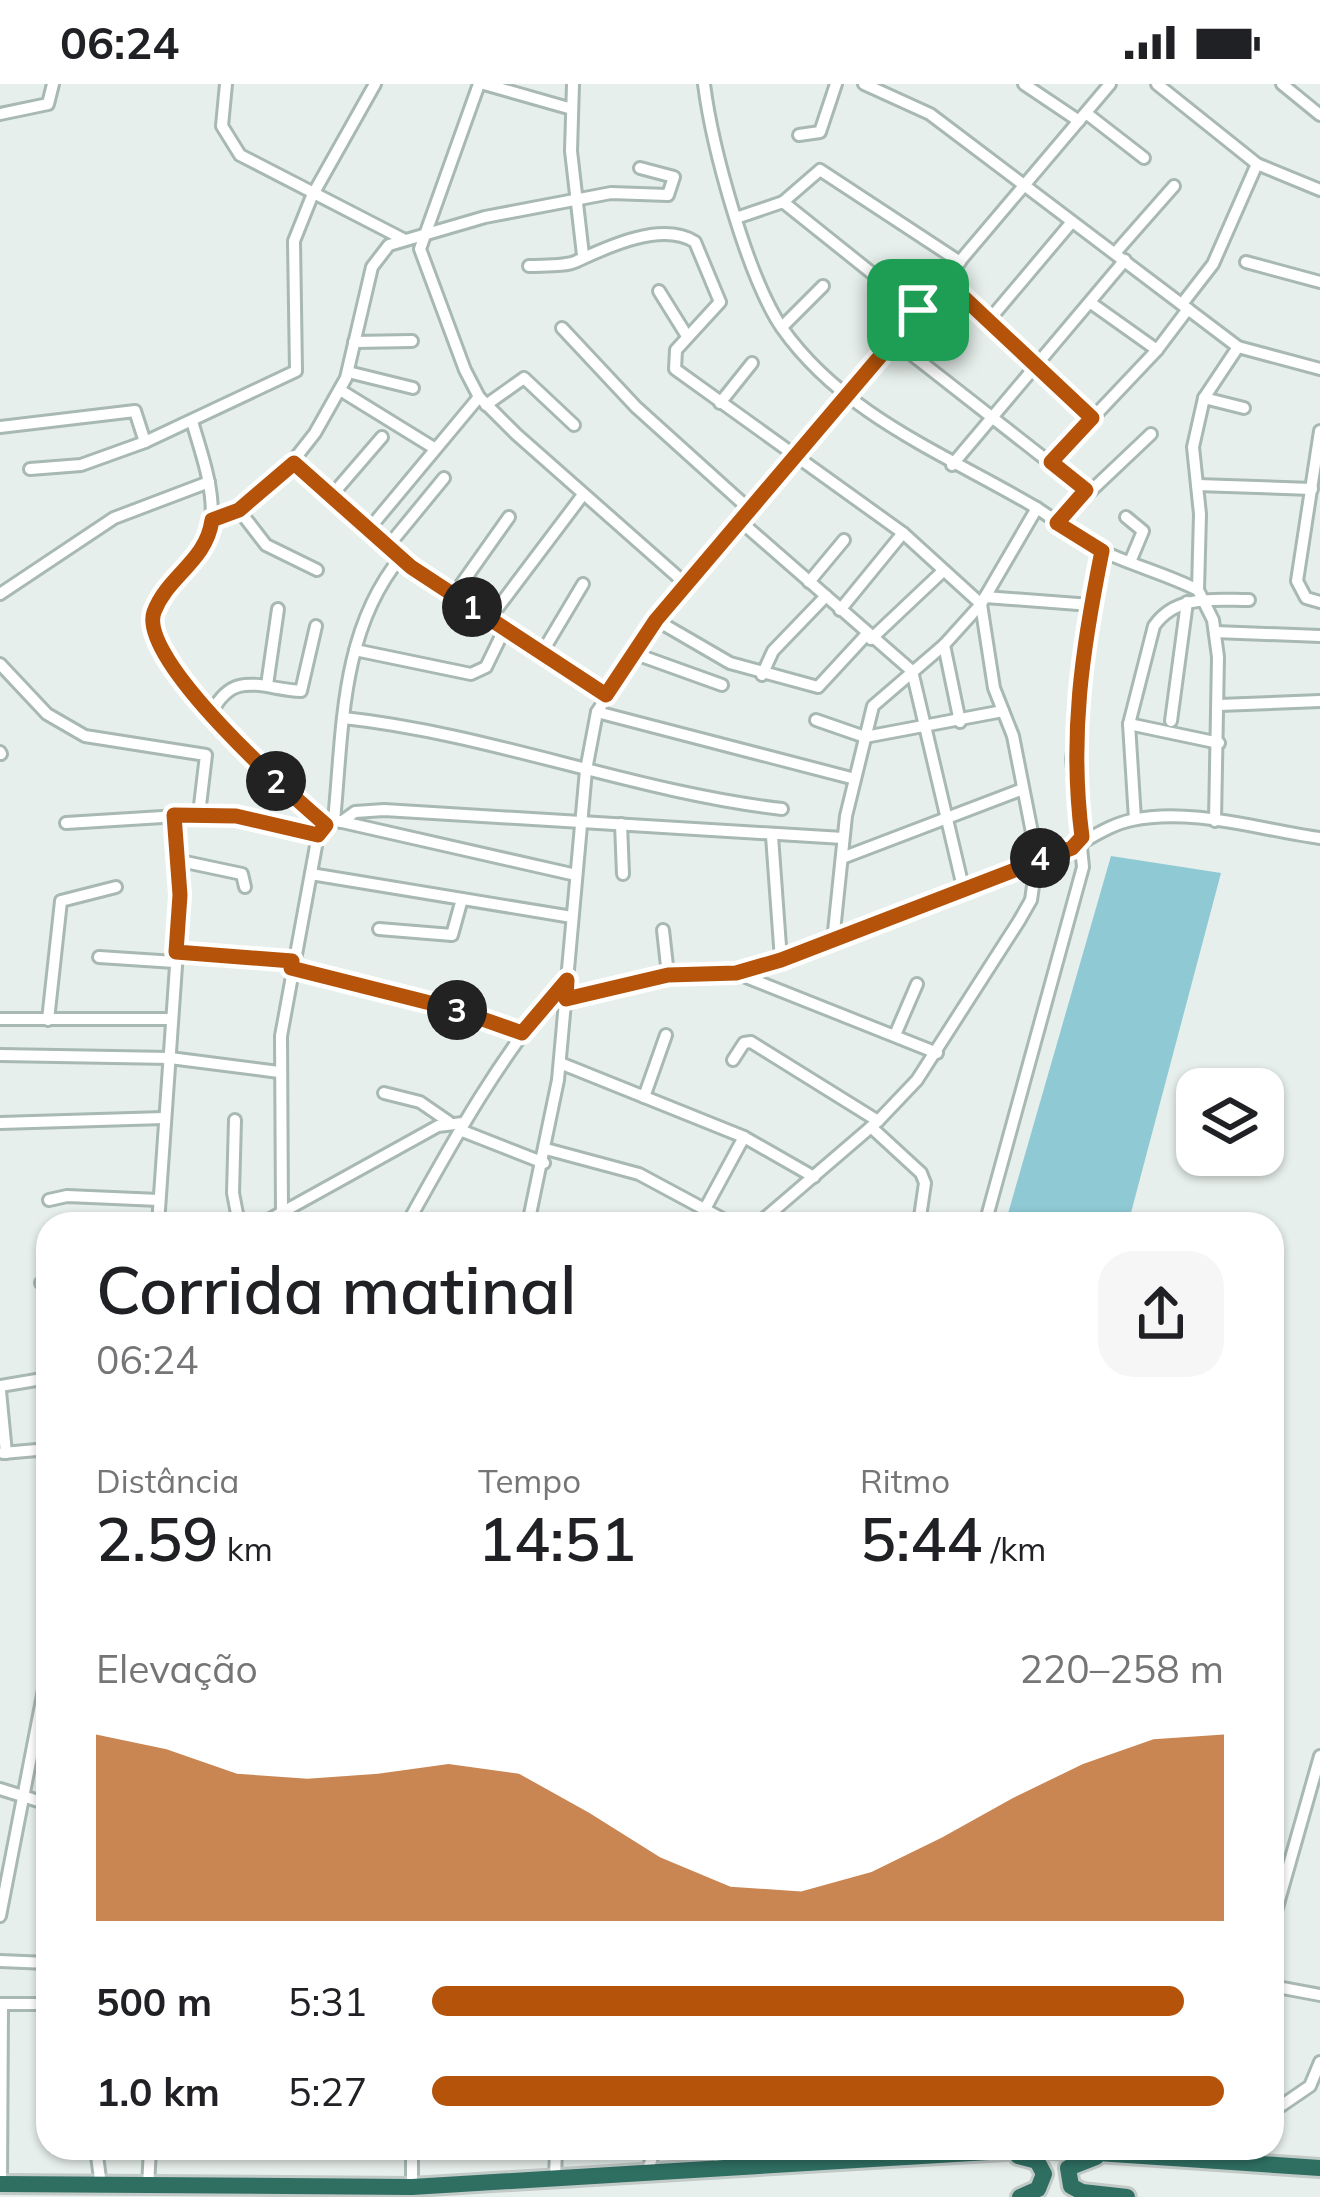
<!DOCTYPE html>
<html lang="pt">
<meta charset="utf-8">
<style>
:root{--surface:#fff;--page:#f6f6f6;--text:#202124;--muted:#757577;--accent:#b45309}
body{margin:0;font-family:Mulish,sans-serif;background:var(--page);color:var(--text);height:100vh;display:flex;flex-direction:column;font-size:45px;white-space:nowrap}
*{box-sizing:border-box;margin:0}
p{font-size:39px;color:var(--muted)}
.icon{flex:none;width:66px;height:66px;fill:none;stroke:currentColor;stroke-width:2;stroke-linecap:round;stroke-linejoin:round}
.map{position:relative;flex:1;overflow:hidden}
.details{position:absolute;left:36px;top:1128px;width:1248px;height:948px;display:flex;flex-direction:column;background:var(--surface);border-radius:36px;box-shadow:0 3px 9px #0004}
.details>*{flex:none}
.fabs{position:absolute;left:1176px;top:984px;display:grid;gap:24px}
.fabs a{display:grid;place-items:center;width:108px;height:108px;border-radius:24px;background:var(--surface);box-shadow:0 3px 9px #0004;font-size:60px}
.pin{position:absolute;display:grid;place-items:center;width:102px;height:102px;color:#fff;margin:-51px;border-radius:24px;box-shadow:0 6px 18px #0006}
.km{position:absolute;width:60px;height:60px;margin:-30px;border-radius:50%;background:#222;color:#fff;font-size:33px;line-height:60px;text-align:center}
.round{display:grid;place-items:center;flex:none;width:126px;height:126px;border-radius:36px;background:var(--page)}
.head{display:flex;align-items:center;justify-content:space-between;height:204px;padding:0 60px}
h1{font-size:66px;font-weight:600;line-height:90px}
.figures{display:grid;grid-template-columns:repeat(3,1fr);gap:18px;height:204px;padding:12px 60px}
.figures div{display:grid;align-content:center}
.figures b{font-size:60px;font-weight:600}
.figures small{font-size:33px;font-weight:400}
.figures p{font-size:33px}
.chart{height:336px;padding:24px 60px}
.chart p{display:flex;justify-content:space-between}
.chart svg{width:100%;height:216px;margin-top:12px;fill:var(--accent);opacity:.7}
ul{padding:0 60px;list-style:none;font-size:39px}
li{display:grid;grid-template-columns:192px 144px 1fr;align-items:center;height:90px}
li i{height:30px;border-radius:15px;background:var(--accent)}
.status{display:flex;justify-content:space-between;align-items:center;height:84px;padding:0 60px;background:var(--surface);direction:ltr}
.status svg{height:33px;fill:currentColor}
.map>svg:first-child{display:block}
</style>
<div class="status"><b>06:24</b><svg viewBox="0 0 49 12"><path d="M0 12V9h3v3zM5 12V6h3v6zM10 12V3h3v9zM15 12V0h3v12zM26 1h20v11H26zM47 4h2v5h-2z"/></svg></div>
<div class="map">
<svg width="1320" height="2113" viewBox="0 0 1320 2113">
<rect width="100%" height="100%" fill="#e6efeb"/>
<polygon fill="#8ec9d4" points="1111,772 1221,789 1128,1140 1005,1140"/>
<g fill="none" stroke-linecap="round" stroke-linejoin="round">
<g stroke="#a8b8b2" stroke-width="16">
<g id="minor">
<polyline points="226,0 222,42 240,71 403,155"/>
<polyline points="479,0 420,165 465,286 479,313 516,350 687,501"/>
<polyline points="484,0 572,25"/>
<polyline points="573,0 571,67 583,171"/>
<path d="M704 0C712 63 747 192 782 244 844 332 947 371 1035 423 1058 437 1079 457 1104 468 1135 482 1168 491 1198 506"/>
<polyline points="864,0 930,30 1238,263"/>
<polyline points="1024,0 1079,37"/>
<polyline points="1157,0 1257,80 1320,106"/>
<polyline points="1282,0 1320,31"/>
<polyline points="1086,29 1144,74"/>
<polyline points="0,30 48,20 53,0"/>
<polyline points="799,51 820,48 836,0"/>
<polyline points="739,133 783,118"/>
<polyline points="1115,169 1174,102"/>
<polyline points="1246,178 1320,198"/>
<path d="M529 182C542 181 565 183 577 177 607 163 662 137 695 158L720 218 676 266 675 285 903 449 981 520 994 604 1013 652 1037 774 1031 816 1019 837 917 996 878 1037 758 1140"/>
<polyline points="945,196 1092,334"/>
<polyline points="659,207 687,252"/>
<polyline points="1091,219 1157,266"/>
<polyline points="1182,220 1213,180 1257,80"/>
<polyline points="918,226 783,118 820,86 960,178"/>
<polyline points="990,235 1071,139"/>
<polyline points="782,243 823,202"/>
<polyline points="562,244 636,323 749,425"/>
<polyline points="892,255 1086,407"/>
<polyline points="354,258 412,257"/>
<polyline points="348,288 413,304"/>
<polyline points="340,306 434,364"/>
<polyline points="1204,314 1244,324"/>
<polyline points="720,319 752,279"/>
<polyline points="486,321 524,294 574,341"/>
<path d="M192 337C205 383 228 438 194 479 180 496 161 508 154 530 138 575 290 711 325 741"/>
<polyline points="0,343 135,327 145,358"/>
<polyline points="1320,347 1297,497 1306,514 1320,518"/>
<polyline points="1051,378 1157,266 1188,225"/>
<polyline points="294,379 411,483 606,611"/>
<polyline points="952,381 1125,176"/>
<polyline points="30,385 81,381 145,358 296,287 294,157 312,112 375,0"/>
<polyline points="1197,401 1312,405"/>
<polyline points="332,411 382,353"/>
<polyline points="239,426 266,461 317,486"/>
<polyline points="1126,433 1143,447 1130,478"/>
<polyline points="212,436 239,426 275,400 315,349 346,294 372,183 389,161 485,133 611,109 668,111 674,93 640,84"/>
<polyline points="740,437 912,587 963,803"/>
<polyline points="1057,439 1151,350"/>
<polyline points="369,445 479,313"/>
<polyline points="389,461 444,394"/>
<polyline points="809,498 844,456"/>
<polyline points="0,510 114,434 209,398"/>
<polyline points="453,512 509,433"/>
<polyline points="985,513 1091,521"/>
<polyline points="840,526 903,449"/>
<polyline points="490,534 582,412"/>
<polyline points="656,536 730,579 818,603 867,550"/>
<polyline points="1215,548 1320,552"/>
<polyline points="871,555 943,487"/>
<polyline points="944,561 960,638"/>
<polyline points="355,566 471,590 486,583 505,544"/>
<polyline points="543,567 583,500"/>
<polyline points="633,569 722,601"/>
<polyline points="0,580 47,630 85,652 206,671 199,730"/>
<polyline points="762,591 773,567 826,512"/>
<polyline points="267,601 278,525"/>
<polyline points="1219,621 1320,617"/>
<path d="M212 628C234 585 262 605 301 607L316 542"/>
<polyline points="597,628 855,695"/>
<path d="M344 634C492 650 634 708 782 725"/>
<polyline points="816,636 865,653 1003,627"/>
<polyline points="1171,637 1187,518"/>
<polyline points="1129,640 1219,659"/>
<polyline points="0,668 1,670"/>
<path d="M1135 735 1129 640 1154 542C1176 510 1214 516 1249 516"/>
<polyline points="338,737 576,791"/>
<polyline points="1215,737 1218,573 1213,536 1198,506 1200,430 1193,363 1204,314 1238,263 1320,285"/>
<polyline points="341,738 355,728 384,726 843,754"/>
<polyline points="66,739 211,730 318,751"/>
<polyline points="621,740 623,790"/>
<polyline points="772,752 781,876"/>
<polyline points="842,774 1023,705"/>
<polyline points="176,776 242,790 245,803"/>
<polyline points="311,790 572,833"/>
<polyline points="379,845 452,851 462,815"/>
<polyline points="663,846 668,891"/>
<polyline points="833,857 846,732 873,622 944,561 981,520 1037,424"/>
<polyline points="176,868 292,877"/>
<polyline points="99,873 175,878"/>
<polyline points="291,884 454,925 522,949"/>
<polyline points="736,889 937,969"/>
<path d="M566 915 668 891 736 889 809 867 1037 774C1071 773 1097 743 1132 736 1191 723 1261 746 1320 754"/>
<polyline points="0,935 172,935"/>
<polyline points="48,936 61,817 116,803"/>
<polyline points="895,951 917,900"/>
<polyline points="0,971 170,974 279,988"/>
<polyline points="733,976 744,959 751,958 878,1037"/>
<polyline points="560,979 744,1053 814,1093"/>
<polyline points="384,1009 420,1018 449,1038"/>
<polyline points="644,1013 666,951"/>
<polyline points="235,1036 233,1109 239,1140"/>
<polyline points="0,1039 164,1034"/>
<polyline points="871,1043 921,1089 925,1099 919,1140"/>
<polyline points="460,1046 544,1079"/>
<polyline points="546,1065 639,1090 732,1140"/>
<polyline points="49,1116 67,1112 159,1116"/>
<polyline points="706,1123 744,1053"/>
<path d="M282 1131 281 952 318 751 334 737C343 645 340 547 401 473"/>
<polyline points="158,1140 179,839 174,731"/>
<polyline points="261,1140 438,1042 463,1039"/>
<path d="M407 1140C454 1055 501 970 565 897"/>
<polyline points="528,1140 558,996 586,686 597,628 656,536 1110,0"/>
<polyline points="985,1140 1083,783 1072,675 1102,467"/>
<polyline points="41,1199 48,1200"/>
<polyline points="0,1302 48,1294"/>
<polyline points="0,1307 6,1369"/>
<polyline points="3,1369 48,1365"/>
<polyline points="0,1705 48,1720"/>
<polyline points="0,1832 48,1585"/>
<polyline points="1272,1841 1320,1672"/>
<polyline points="0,1877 48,1879"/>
<polyline points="1272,1902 1320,1911"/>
<polyline points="0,1920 48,1920"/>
<polyline points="1272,2028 1310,2002 1320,1978"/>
<polyline points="96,2064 101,2102"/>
<polyline points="717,2084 723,2064"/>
<polyline points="647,2089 655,2064"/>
<polyline points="555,2095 556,2064"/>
<polyline points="1,2100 2,1921"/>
<polyline points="148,2103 150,2064"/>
<polyline points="412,2103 412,2064"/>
</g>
</g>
<g stroke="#c2cac8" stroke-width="22">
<g id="highway">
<polyline points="1018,2072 1037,2077 1044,2090 1038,2105 1020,2113"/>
<polyline points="1096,2073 1068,2084 1071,2102 1082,2108 1127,2113"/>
<polyline points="0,2100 412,2103 1038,2065 1320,2084"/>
</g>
</g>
<use href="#minor" stroke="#fff" stroke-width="10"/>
<use href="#highway" stroke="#2f6f62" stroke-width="16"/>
</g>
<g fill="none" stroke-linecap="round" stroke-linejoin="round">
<g stroke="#fff" stroke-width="24">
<path id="route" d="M945 196 1092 334 1051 378 1086 406 1057 439 1102 467C1082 566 1069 653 1082 753L1072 764 781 876 736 889 668 891 566 915 567 896 522 949 454 925 291 884 292 877 176 868 180 811 174 731 236 732 318 751 326 741C290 710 137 575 154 528 168 491 206 478 212 436L239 426 294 379 411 483 606 611 656 536Z"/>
</g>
<use href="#route" stroke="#b45309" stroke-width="15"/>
</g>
</svg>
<div class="fabs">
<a><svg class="icon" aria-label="layers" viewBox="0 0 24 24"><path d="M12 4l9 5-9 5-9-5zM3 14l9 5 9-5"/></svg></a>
</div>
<div class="pin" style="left:918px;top:226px;background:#1e9e55"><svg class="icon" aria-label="arrive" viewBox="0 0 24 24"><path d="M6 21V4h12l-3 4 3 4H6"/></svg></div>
<b class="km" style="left:472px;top:523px">1</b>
<b class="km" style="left:276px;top:697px">2</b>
<b class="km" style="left:457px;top:926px">3</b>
<b class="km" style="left:1040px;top:774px">4</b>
<section class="details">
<div class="head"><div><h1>Corrida matinal</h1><p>06:24</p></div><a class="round"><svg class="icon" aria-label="share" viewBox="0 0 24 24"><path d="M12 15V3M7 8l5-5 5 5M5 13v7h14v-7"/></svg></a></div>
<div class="figures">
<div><p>Distância</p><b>2.59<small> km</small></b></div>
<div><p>Tempo</p><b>14:51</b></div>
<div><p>Ritmo</p><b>5:44<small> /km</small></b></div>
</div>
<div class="chart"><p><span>Elevação</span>220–258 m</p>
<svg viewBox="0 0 160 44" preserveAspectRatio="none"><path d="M0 44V6L10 9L20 14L30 15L40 14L50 12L60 14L70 22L80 31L90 37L100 38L110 34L120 27L130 19L140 12L150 7L160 6V44z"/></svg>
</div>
<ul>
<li><b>500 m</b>5:31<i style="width:95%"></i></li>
<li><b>1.0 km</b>5:27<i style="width:100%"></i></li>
</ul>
</section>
</div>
